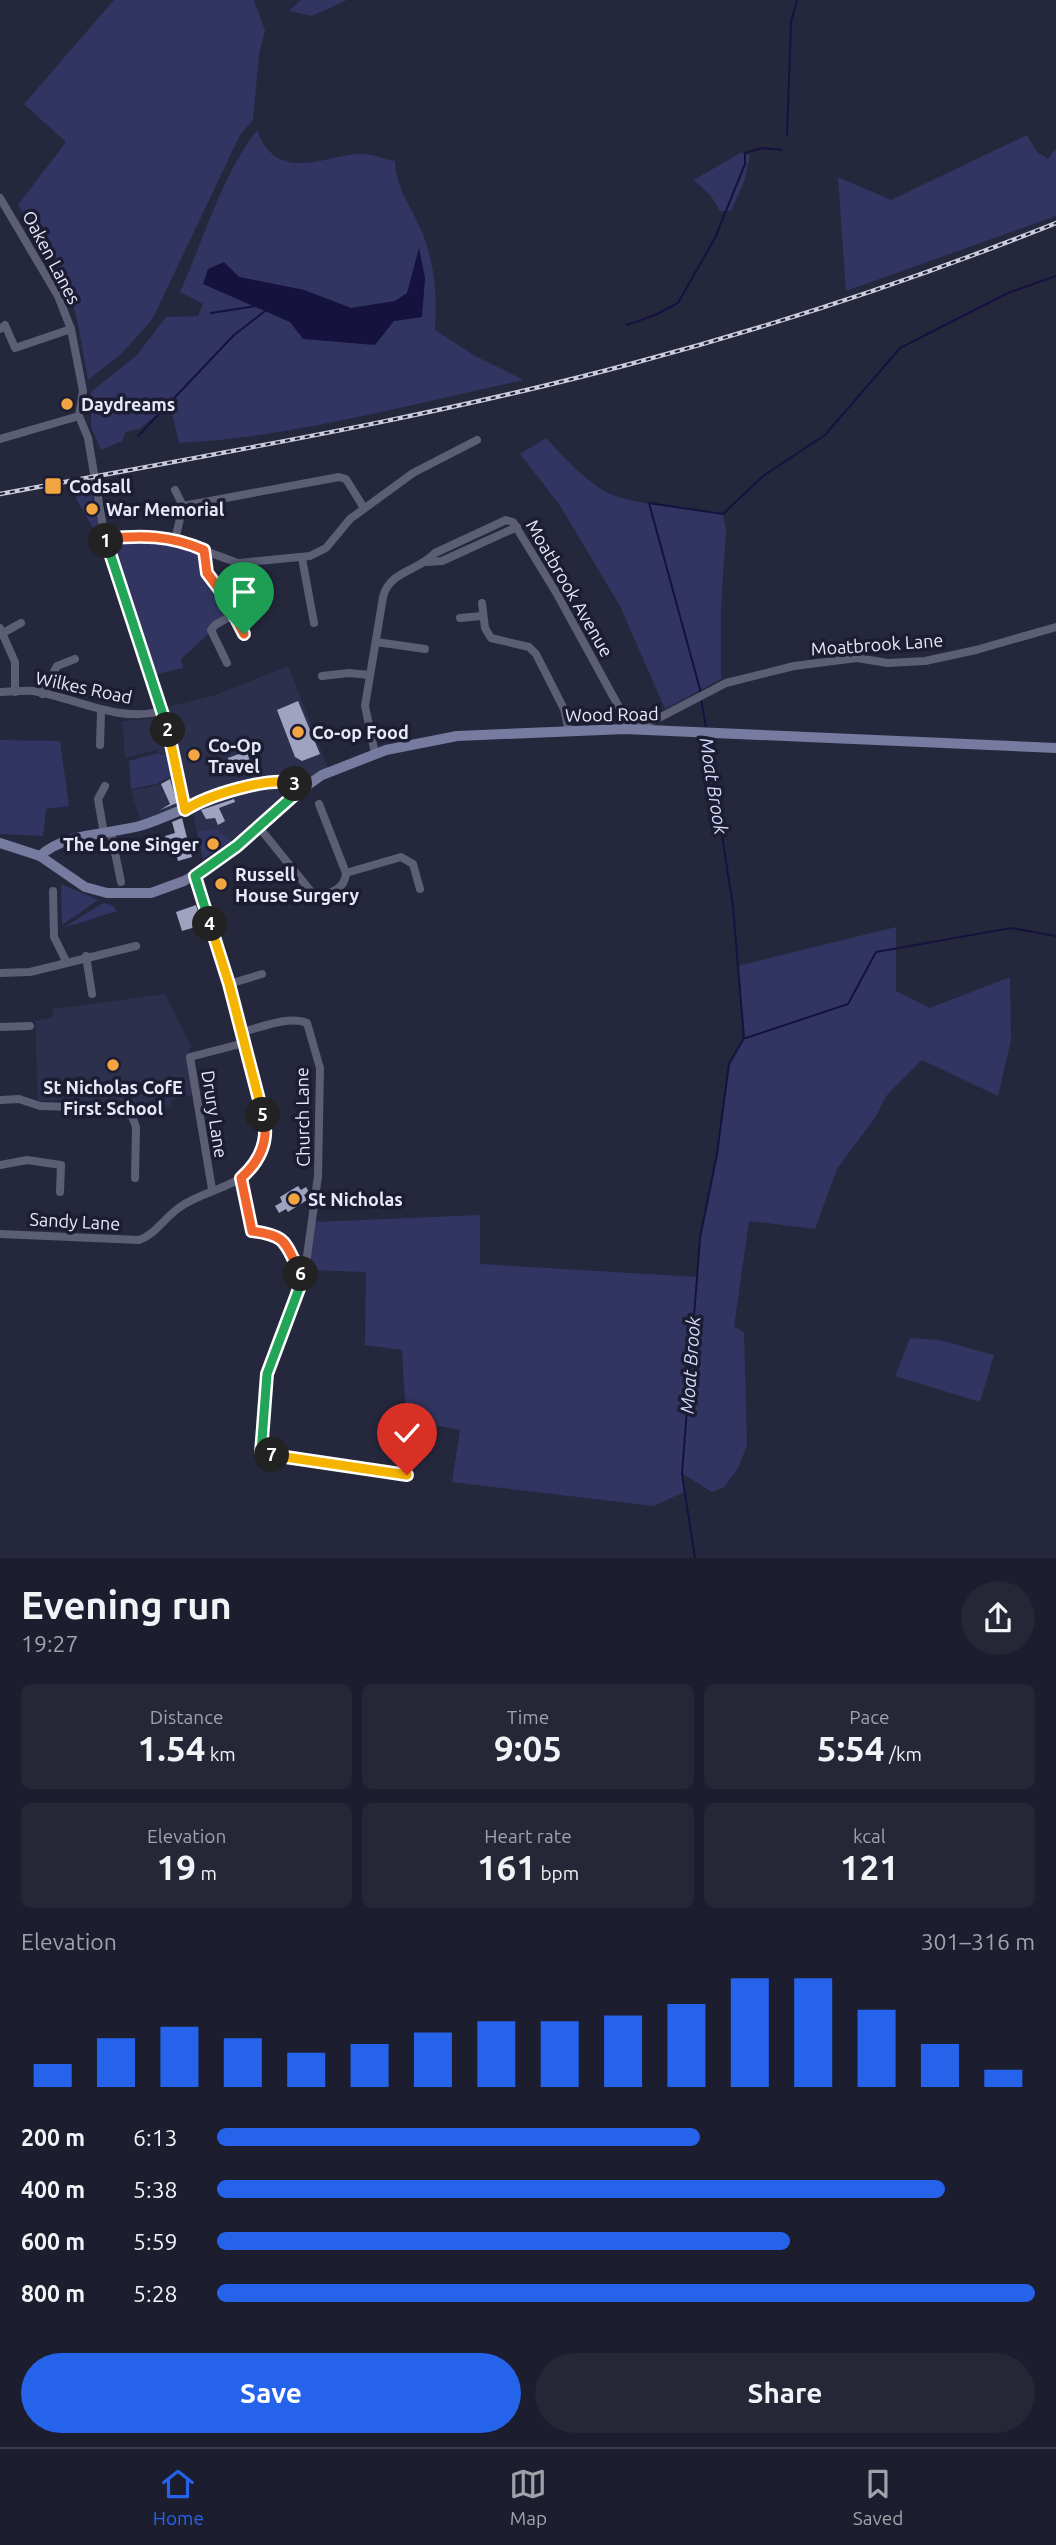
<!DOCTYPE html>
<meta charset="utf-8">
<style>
:root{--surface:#1c1d2e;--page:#252636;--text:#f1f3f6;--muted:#a0a2aa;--line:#3a3b4a;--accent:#2563eb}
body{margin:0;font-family:Ubuntu,sans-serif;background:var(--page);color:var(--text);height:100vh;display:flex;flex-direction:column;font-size:26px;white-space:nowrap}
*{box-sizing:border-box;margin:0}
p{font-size:23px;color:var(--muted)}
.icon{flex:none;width:38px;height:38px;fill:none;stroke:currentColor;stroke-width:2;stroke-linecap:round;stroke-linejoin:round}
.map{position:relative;height:1558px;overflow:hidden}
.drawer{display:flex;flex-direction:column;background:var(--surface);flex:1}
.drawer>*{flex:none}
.pin{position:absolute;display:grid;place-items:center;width:60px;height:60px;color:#fff;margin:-72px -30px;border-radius:50% 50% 50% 0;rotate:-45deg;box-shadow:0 0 7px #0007}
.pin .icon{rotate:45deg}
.km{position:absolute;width:35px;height:35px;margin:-18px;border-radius:50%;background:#222;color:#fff;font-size:19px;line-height:35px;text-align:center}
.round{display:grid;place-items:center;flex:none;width:74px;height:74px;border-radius:37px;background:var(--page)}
.head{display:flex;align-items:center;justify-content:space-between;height:119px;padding:0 21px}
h1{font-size:38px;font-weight:700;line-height:52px}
.metrics{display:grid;grid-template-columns:repeat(3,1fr);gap:10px;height:119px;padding:7px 21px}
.metrics div{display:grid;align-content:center;border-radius:10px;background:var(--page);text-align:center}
.metrics b{font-size:35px;font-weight:700}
.metrics small{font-size:19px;font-weight:400}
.metrics p{font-size:19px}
.chart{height:196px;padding:14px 21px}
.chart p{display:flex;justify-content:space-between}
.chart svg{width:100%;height:126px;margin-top:7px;stroke:var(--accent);stroke-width:6}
.primary-button{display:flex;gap:14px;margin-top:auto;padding:14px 21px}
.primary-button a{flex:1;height:80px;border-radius:42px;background:var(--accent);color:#fff;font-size:28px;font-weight:700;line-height:80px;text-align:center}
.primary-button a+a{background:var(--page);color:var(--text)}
ul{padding:0 21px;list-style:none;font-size:23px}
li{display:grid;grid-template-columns:112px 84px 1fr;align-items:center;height:52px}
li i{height:18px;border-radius:9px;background:var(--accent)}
.menu{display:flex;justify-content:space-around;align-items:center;height:98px;border-top:2px solid var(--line);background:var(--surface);font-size:19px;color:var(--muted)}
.menu a{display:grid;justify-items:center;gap:4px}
.menu .on{color:var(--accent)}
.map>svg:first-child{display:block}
</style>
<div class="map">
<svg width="1056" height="1558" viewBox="0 0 1056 1558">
<rect width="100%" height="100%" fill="#25273d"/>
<g fill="#2d304c">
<polygon points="288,666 328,768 232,841 216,829 197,832 191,806 141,823 131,790 156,786 175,775 170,752 160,754 156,750 125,758 122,721 168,717 168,707 215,695"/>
<polygon points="165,994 191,1046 189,1050 193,1095 171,1100 171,1107 70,1100 38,1101 35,1021 53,1017 53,1009"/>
</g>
<g fill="#323561" fill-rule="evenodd">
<polygon points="114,0 254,0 265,31 259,54 253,120 240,135 152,320 120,355 88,380 77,319 65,278 18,205 66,142 24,104"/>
<polygon points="301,0 347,0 312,16 289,11"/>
<path d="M257 130C276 182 319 158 357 154 369 152 384 159 395 161 396 189 412 207 422 232 435 263 437 297 435 330L475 356 524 380C411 404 294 437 179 443L170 404 139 429 126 432 122 441 101 450 91 427V392L137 355 166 317 198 316 203 304 180 292C205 237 220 179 257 130ZM419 250 422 316 394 321 290 322 248 303 224 262 239 277 304 290 351 308 396 301 407 293Z"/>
<polygon points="1027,135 1037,152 1048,159 1056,148 1056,216 846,291 838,177 891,200"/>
<polygon points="740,153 750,155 744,182 731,211 720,211 711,196 694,180"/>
<path d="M546 438C564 457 583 479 606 492 628 504 695 510 723 514L726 531 721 607V679L665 709 620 606 559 504 520 454Z"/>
<polygon points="92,494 101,537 100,540 74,495"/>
<polygon points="174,543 202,553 203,567 229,615 181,659 183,668 153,675 121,578 114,547 117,544"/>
<polygon points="0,740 60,741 69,806 46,809 43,836 0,834"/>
<polygon points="158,753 160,755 169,753 173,775 157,784 131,789 129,761"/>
<polygon points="216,829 232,841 203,859 197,832"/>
<polygon points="61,884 98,900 62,925"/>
<polygon points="103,903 112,905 117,911 63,928"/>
<polygon points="896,927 896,991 930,1008 1010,977 1011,1040 998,1096 922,1060 887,1095 876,1116 837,1169 815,1229 749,1221 734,1327 744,1332 747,1446 737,1470 724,1487 712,1492 683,1474 686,1491 654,1506 452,1482 460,1430 406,1420 402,1350 365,1345 366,1272 309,1270 315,1222 480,1215 480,1264 697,1277 700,1238 717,1154 729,1064 744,1038 737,966"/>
<polygon points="910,1338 939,1340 994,1355 980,1402 895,1376"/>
</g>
<polygon fill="#15133e" points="419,248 425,278 422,317 394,321 375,345 303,339 290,322 203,284 208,269 224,262 239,277 304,290 351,308 395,301 407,293"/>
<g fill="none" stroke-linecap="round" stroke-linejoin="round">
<g stroke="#15133e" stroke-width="2">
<polyline points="787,136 791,22 797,0"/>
<polyline points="211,313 256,306"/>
<polyline points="627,325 657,314 678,303 715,238 745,164 745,153 762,148 782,150"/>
<polyline points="138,436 234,335 265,311"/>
<polyline points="701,693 649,503 723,514 763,476 825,435 900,348 1008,293 1056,276"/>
<polyline points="701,698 706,728"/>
<polyline points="746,1038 848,1004 876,952 1011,928 1056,936"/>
<polyline points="695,1558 682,1474 700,1238 717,1154 729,1064 744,1038 733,907 707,737"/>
</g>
</g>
<g fill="#a0a3c0">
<polygon points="298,701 320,754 302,761 295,757 277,710"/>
<polygon points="247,751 251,766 226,772 224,764 229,763 228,758"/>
<polygon points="170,779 177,803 160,810 170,804 161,784"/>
<polygon points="234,799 235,802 219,808 225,821 218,825 215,818 206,819 201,810"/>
<polygon points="182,818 192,857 178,861 174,846 169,847 165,836 175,833 172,822"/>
<polygon points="196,905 202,925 182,931 176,912"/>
<polygon points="298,1186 301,1190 306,1187 309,1192 304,1195 307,1200 288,1212 286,1209 279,1213 275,1206 282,1202 280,1197"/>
</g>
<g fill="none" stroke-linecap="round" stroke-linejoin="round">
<g stroke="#5b5e75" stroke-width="8">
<polyline points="0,198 58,296 71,329 83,391 79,416 88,438 105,539 171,740 185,810"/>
<polyline points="0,329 5,325 15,348 71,329"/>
<polyline points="0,439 79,416"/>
<polyline points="175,490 183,506"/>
<polyline points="105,539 142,536 167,537 238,563 310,556 326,548 350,519 413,473 477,440"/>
<polyline points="175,540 183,506 339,477 346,479 364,508"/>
<path d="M204 550C203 572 232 613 244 634"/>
<polyline points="302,558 314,623"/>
<polyline points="427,562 442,561 517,527"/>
<polyline points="482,603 485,628 491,638 529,647 536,654 564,709 569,732"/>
<polyline points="460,618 482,616"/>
<polyline points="0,628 15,662 15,692"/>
<polyline points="3,633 21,623"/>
<polyline points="376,642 425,649"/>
<polyline points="227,663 211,630 215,625 233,615"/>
<polyline points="322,676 349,673 370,675"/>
<path d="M0 692C11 692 23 690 33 691 77 698 116 723 162 711"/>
<polyline points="42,694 57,666 75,659"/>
<polyline points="100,745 101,711"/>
<path d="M375 753 365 706 383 597C389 571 419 571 435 553L506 520 513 522 557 594 620 709 625 729 655 720 726 683 794 666 857 658 888 663 925 661 976 650 1056 627"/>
<polyline points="319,804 346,873"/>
<path d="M258 826 313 894C328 896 345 890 346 873L401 857 413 864 420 889"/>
<polyline points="111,833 121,882"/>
<polyline points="104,834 98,799 105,786"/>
<polyline points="53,891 54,937 66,961"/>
<polyline points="86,956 92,994"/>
<polyline points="0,973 30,972 136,946"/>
<polyline points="229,984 262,974"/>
<polyline points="0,1027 30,1026"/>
<path d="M242 1032C260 1028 289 1015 307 1023L320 1068 318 1176 305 1271 267 1374 261 1453 407 1475"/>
<polyline points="0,1100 19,1099 40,1106 103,1108 132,1116 136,1127 135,1178"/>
<polyline points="0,1165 27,1160 61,1165 60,1192"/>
<polyline points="241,1178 252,1232 273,1233 284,1242 303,1278"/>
<polyline points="212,1189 190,1057 244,1043"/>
<path d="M0 1234 139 1240C155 1235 165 1217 180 1207 202 1191 236 1188 253 1167 264 1154 267 1138 265 1122 262 1098 252 1073 246 1049 230 991 213 934 195 876"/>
</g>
<g stroke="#777b9f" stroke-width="10">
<polyline points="0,843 40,856 85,887 107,893 151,893 184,881 216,863 238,846 288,799 322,775 386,750 457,736 625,729 1056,748"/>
<path d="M40 856C65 832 110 835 143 825 182 813 264 766 302 788"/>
</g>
<g stroke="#caccdc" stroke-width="4.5">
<path id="rail" d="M0 494C212 454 426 419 634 363 777 325 919 278 1056 223"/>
</g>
<use href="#rail" stroke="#1c1d33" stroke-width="2" stroke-dasharray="5" stroke-linecap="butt"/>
</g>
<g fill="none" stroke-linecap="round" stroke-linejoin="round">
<g stroke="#fff" stroke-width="14">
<path id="split-1" d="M106 541 105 539C141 535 170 535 204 550L207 573 223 594 244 634"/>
</g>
<g stroke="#fff" stroke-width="14">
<polyline id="split-2" points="106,541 168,730"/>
</g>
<g stroke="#fff" stroke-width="14">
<path id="split-3" d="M168 730 185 810C206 796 271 775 295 784"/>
</g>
<g stroke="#fff" stroke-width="14">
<polyline id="split-4" points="210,924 195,876 237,846 302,788 295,784"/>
</g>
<g stroke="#fff" stroke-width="14">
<polyline id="split-5" points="210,924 229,984 263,1115"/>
</g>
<g stroke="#fff" stroke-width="14">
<path id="split-6" d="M263 1115C270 1141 260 1161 241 1178L252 1231C289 1236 284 1243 301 1274"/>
</g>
<g stroke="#fff" stroke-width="14">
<polyline id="split-7" points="272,1455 261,1453 267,1374 303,1278 301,1274"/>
</g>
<g stroke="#fff" stroke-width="14">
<polyline id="split-8" points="272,1455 407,1475"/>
</g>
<use href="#split-1" stroke="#f0652b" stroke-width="9"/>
<use href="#split-2" stroke="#22a559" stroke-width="9"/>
<use href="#split-3" stroke="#f5b400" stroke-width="9"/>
<use href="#split-4" stroke="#22a559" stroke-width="9"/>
<use href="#split-5" stroke="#f5b400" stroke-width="9"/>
<use href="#split-6" stroke="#f0652b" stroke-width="9"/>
<use href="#split-7" stroke="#22a559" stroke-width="9"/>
<use href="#split-8" stroke="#f5b400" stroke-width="9"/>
</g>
<g fill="#f2a541" stroke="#1c1d33" stroke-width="2.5">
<circle cx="67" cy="404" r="7"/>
<rect x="44" y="477" width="18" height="18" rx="3.5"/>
<circle cx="92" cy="509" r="7"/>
<circle cx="298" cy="732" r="7"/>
<circle cx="194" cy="755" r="7"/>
<circle cx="213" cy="844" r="7"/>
<circle cx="221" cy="884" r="7"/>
<circle cx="113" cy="1065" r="7"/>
<circle cx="294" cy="1199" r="7"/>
</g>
<g text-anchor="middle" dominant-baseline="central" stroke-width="7" stroke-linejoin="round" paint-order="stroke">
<g font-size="18" fill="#e7e9f8" stroke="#1c1d33">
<text transform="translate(52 257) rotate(62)">Oaken Lanes</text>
<text transform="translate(570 588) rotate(60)">Moatbrook Avenue</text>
<text transform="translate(877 644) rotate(-4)">Moatbrook Lane</text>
<text transform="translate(84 687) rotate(12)">Wilkes Road</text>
<text transform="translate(612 714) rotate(-1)">Wood Road</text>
<text transform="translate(215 1114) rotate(81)">Drury Lane</text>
<text transform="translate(302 1117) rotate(-91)">Church Lane</text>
<text transform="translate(75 1221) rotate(3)">Sandy Lane</text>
</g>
<g font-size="18" font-weight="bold" fill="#e7e9f8" stroke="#1c1d33" text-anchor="start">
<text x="81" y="404">Daydreams</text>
<text x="69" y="486">Codsall</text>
<text x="106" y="509">War Memorial</text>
<text x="312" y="732">Co-op Food</text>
<text x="208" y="745">Co-Op<tspan x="208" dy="21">Travel</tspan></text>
<text x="199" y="844" text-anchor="end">The Lone Singer</text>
<text x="235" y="874">Russell<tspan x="235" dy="21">House Surgery</tspan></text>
<text x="113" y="1087" text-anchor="middle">St Nicholas CofE<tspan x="113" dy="21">First School</tspan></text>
<text x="308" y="1199">St Nicholas</text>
</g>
<g font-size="19" font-style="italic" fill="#d5d9f9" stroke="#1c1d33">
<text transform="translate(714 786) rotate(81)">Moat Brook</text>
<text transform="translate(690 1365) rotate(-86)">Moat Brook</text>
</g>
</g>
</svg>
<div class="pin" style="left:244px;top:634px;background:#1e9e55"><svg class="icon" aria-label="arrive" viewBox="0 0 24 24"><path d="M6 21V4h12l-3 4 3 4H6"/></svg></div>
<div class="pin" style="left:407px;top:1475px;background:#d93025"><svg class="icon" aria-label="check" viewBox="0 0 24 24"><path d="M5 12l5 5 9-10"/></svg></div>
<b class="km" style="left:106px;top:541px">1</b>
<b class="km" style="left:168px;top:730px">2</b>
<b class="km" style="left:295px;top:784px">3</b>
<b class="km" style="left:210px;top:924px">4</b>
<b class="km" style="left:263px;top:1115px">5</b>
<b class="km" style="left:301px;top:1274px">6</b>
<b class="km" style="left:272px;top:1455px">7</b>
</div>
<section class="drawer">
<div class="head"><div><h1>Evening run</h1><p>19:27</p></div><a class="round"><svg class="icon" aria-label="share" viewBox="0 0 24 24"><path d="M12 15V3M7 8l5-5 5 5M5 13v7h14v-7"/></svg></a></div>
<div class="metrics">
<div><p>Distance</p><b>1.54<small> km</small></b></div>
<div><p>Time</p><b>9:05</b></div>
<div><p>Pace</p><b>5:54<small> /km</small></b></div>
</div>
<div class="metrics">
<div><p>Elevation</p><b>19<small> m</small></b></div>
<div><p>Heart rate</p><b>161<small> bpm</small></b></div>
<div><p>kcal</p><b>121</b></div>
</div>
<div class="chart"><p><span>Elevation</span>301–316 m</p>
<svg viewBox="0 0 160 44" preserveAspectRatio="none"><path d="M5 44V36M15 44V27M25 44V23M35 44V27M45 44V32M55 44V29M65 44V25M75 44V21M85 44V21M95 44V19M105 44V15M115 44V6M125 44V6M135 44V17M145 44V29M155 44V38"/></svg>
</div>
<ul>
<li><b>200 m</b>6:13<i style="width:59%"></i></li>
<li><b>400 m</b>5:38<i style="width:89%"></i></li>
<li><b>600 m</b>5:59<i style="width:70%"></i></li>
<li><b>800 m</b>5:28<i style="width:100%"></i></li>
</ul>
<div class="primary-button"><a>Save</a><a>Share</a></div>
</section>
<nav class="menu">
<a class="on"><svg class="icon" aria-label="home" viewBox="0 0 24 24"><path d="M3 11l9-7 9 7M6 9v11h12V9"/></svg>Home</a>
<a><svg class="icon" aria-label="map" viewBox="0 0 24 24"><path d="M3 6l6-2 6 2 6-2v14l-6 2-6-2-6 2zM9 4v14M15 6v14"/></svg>Map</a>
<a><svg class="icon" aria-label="saved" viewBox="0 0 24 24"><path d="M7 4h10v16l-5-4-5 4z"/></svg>Saved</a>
</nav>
